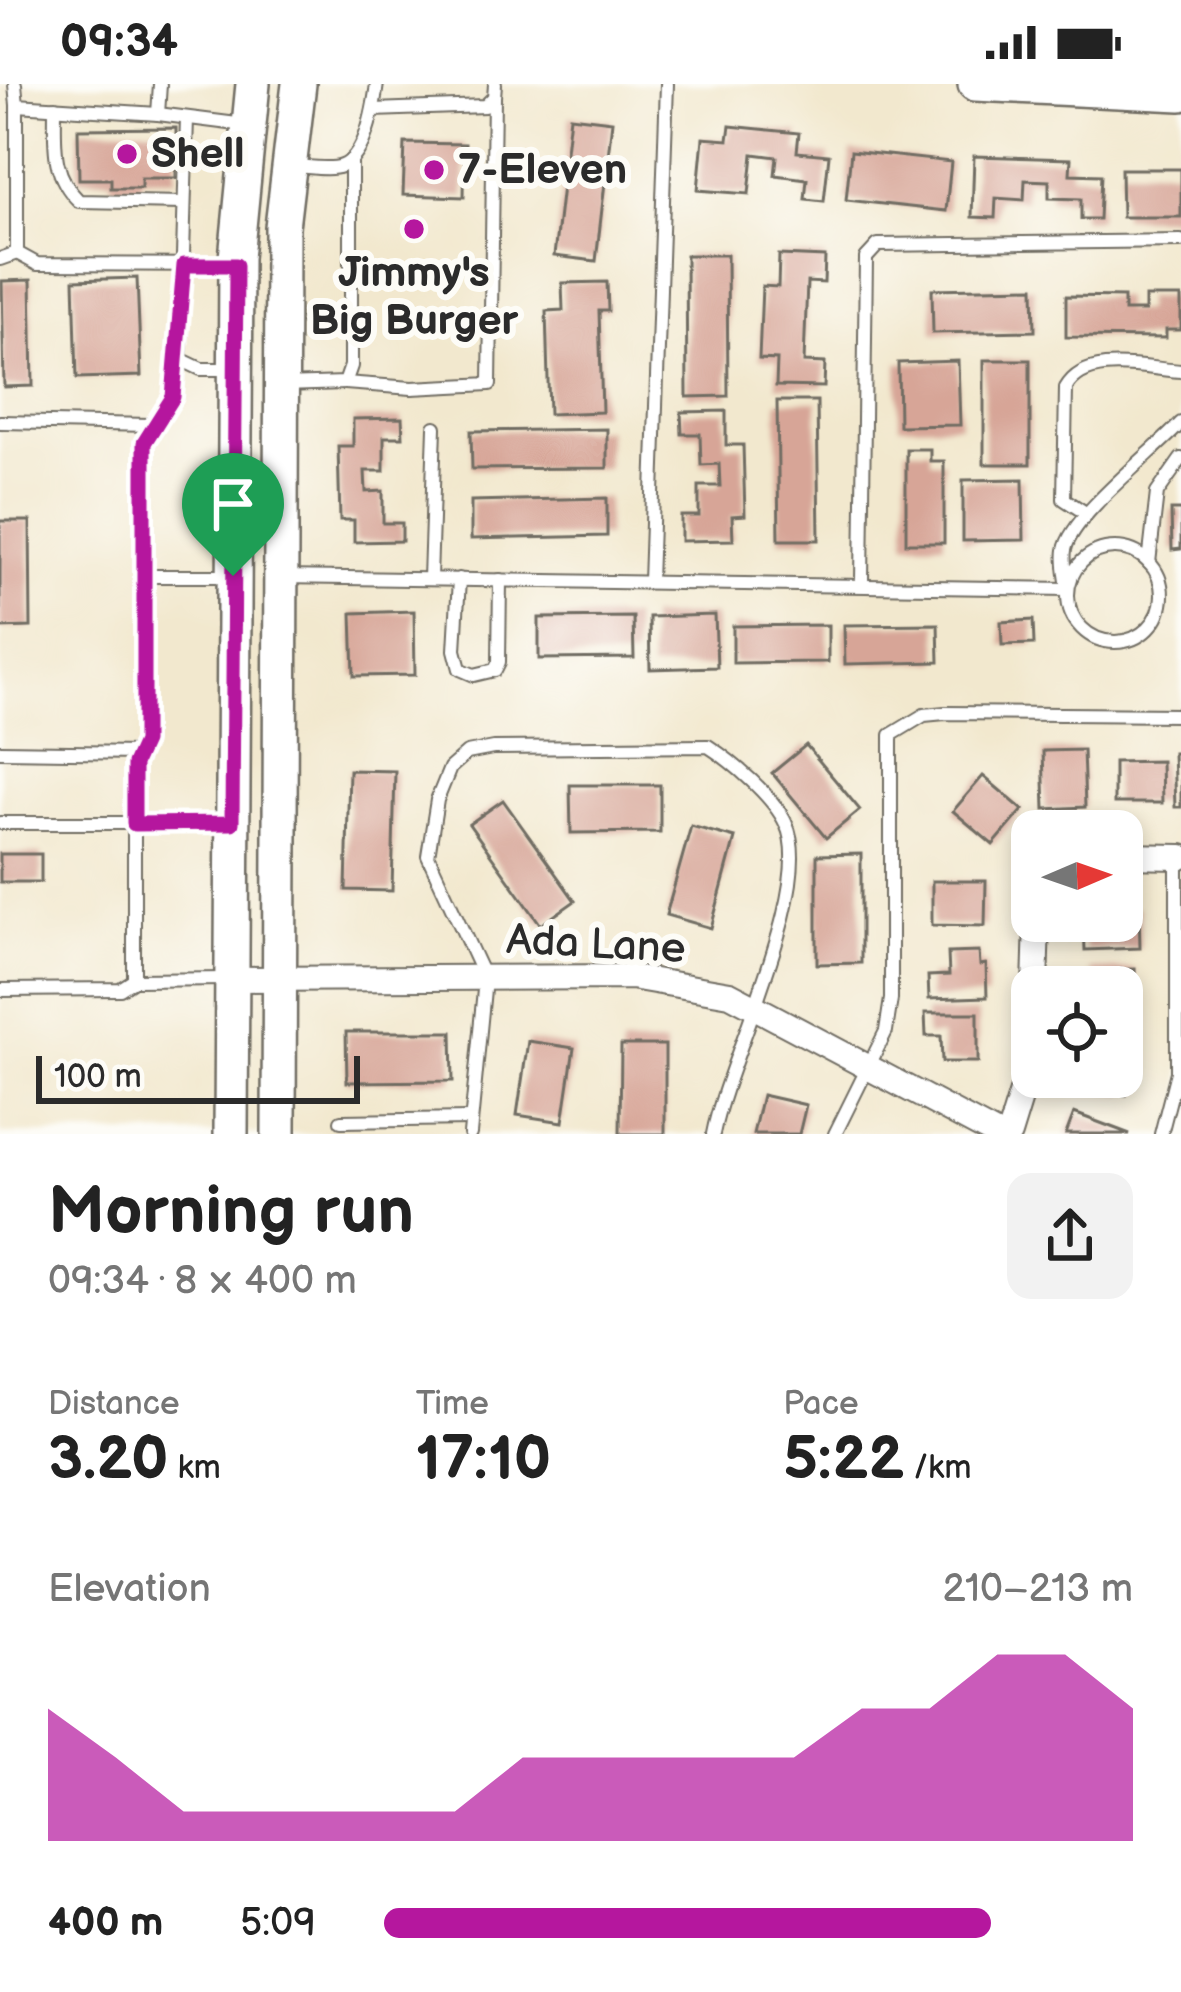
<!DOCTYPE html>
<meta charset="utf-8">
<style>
:root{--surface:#fff;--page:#f2f2f2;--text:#222;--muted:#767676;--accent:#b5179e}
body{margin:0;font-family:"Balsamiq Sans",sans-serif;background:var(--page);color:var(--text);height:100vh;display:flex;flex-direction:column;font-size:45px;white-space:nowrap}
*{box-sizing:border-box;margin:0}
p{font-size:39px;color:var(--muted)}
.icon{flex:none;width:66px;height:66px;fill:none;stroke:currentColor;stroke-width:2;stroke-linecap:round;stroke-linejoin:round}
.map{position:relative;height:1050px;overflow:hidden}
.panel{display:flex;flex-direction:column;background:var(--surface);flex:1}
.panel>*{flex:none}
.needle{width:78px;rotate:88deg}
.fabs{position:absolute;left:1011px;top:726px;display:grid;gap:24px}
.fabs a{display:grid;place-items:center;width:132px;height:132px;border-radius:24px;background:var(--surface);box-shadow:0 6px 18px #0003;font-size:60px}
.scale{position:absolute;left:36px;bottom:30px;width:324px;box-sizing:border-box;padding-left:12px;border:6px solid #2b2b2b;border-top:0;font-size:33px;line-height:42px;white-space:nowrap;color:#2b2b2b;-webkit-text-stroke:9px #fdfcf7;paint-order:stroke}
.pin{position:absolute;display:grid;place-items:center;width:102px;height:102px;color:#fff;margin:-123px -51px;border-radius:50% 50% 50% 0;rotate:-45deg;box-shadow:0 0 12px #0007}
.pin .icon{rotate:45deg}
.round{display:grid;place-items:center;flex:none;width:126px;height:126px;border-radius:24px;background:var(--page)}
.headline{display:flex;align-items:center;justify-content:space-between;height:204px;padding:0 48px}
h1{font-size:66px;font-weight:800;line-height:90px}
.metrics{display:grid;grid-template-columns:repeat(3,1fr);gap:18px;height:204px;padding:12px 48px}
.metrics div{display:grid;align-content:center}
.metrics b{font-size:60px;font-weight:800}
.metrics small{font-size:33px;font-weight:400}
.metrics p{font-size:33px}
.chart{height:336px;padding:24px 48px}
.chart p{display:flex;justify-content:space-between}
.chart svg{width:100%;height:216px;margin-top:12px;fill:var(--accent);opacity:.7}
ul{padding:0 48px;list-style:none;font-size:39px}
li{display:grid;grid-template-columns:192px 144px 1fr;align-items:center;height:90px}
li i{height:30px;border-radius:15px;background:var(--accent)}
.status{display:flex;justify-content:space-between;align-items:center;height:84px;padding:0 60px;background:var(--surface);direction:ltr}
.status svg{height:33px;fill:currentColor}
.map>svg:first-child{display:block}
</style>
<div class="status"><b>09:34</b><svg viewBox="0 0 49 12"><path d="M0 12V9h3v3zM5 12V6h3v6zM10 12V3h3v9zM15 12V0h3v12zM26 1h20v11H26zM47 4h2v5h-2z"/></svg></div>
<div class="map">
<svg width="1181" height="1050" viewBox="0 0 1181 1050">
<rect width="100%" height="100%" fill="#fdfcf7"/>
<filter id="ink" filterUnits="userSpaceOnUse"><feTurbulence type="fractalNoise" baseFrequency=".00833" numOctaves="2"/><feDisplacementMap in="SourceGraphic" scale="24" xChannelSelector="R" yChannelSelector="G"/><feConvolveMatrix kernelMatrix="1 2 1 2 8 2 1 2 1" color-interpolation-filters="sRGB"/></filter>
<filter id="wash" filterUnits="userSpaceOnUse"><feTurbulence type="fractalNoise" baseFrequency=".004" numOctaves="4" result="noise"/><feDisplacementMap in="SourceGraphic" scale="48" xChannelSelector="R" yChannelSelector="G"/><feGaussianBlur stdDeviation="2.7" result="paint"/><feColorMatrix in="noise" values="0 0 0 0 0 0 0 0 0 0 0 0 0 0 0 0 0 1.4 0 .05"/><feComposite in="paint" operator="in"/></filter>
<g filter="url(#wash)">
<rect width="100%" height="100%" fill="#f2e8ce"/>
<g id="blocks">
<g fill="#d7a597">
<polygon points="570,32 612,37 596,177 554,172"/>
<polygon points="730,42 799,49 797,68 829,71 824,117 805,115 807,95 775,91 777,73 753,70 749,110 698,106 703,54 728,56"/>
<polygon points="176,44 176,94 141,94 141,104 111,104 111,95 79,95 78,45"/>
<polygon points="405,59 465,60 464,113 403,111"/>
<polygon points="851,67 951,78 946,127 846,116"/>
<polygon points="974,72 1071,75 1070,90 1101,91 1099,135 1081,135 1081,115 1049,114 1049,97 1025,96 1024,116 996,114 995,134 972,133"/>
<polygon points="1121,85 1181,85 1181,133 1122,133"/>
<polygon points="686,171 727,171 728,312 687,313"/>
<polygon points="779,171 825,173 824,199 807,198 804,278 825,279 824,303 776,302 777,276 759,275 762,202 778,203"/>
<polygon points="137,194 141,292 77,294 74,196"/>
<polygon points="31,196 33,302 4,303 2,197"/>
<polygon points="607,198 608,227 599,227 602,328 549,330 546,227 563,226 562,199"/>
<polygon points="1034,203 1035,247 933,249 932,205"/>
<polygon points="1066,212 1124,213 1124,227 1145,227 1145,213 1181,213 1181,246 1166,246 1166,254 1066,253"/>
<rect x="984" y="276" width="46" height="104"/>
<polygon points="958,277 960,341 899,342 898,279"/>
<polygon points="777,317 817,317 819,456 779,456"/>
<polygon points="726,327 726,361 743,361 745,431 732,432 733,456 681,457 681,432 699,432 699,402 720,402 719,380 701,381 700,350 682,350 681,328"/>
<polygon points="402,334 403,353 384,353 384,387 365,387 366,408 383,407 383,439 402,439 402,457 354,458 354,436 340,436 338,362 353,362 353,335"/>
<polygon points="607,345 607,384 472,385 471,347"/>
<polygon points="906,365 930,365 930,377 944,377 944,459 906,459"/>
<polygon points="1023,395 1024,456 963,457 963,396"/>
<polygon points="607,414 607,452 471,455 471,417"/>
<polygon points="1171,426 1181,426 1181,465 1172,466"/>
<polygon points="0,437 30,437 31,543 0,544"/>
<polygon points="414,527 415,591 354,592 352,529"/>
<polygon points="715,531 717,583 650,585 649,533"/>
<polygon points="633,533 634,574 539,575 539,534"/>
<polygon points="1033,536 1034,560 1002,561 1001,538"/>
<polygon points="938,540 939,578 845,580 844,541"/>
<polygon points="828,541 828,578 733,579 733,542"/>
<polygon points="806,661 860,726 826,754 772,689"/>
<polygon points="1083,666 1085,723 1045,725 1043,667"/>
<polygon points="1173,669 1181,669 1181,723 1175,723"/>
<polygon points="1161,677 1162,719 1114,719 1114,678"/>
<polygon points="349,686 395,687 392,807 346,806"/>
<polygon points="983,692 1023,726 993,761 953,727"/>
<polygon points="570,701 660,701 660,748 571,749"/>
<polygon points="503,716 575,817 541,841 469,740"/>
<polygon points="691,742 735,754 711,844 666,831"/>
<rect x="0" y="770" width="41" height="28"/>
<polygon points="861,770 861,879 817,880 817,771"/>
<polygon points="932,797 986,797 985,842 932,841"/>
<polygon points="1139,824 1140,864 1085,866 1084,841 1122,837 1122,825"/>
<polygon points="979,868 980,881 986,880 987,913 929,915 928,892 949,891 948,869"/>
<polygon points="1135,885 1137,931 1122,932 1122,903 1092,903 1091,886"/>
<polygon points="925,929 978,929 978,978 942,978 941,952 926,952"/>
<polygon points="346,948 452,948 453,997 347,998"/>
<polygon points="528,957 574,964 563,1038 517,1031"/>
<polygon points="621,961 665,961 665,1050 620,1050"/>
<polygon points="1122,963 1132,964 1126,1011 1082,1005 1084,993 1122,993"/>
<polygon points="762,1011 806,1021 799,1050 753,1050"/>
<polygon points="1074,1029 1130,1050 1066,1050"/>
</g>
</g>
</g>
<g filter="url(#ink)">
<use href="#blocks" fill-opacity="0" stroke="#716d64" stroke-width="3"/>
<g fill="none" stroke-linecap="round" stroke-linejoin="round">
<g stroke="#716d64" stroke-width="16">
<g id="service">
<polyline points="15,0 17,21 158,30"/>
<polyline points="160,0 158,30 245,41"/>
<polyline points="17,21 17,169 37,180 231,181"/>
<path d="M55 23C55 61 51 90 79 117L184 119"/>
<polyline points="373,26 485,22 494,13 495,0"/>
<polyline points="187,34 180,275 201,285 234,285"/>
<path d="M291 82C306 82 329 87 342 82 366 73 374 22 377 0"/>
<polyline points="0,175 17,169"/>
<polyline points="180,275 174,313 144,359 144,658 134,680 134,896 227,895"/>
<polyline points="345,299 412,304 490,300 494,13"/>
<polyline points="283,301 345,299 351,282 351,76"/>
<polyline points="0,338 152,341"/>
<path d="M1084 428 1064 415 1066 304C1086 268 1146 285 1181 287"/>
<circle cx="1115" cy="511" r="47"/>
<polyline points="1149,479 1157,409 1181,375"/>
<polyline points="144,492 232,492"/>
<path d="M281 493 1068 505C1067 494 1063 478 1065 466 1071 432 1154 368 1181 339"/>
<polyline points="430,495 435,343"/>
<polyline points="459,495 455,566 460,585 474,591 495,586 499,578 500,496"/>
<polyline points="650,498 667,0"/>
<polyline points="862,498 866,174 878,161 1181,157"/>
<polyline points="0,667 139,669"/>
<polyline points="0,739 231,739"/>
<polyline points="0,906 120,905 134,896"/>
<polyline points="341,1037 470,1035"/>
<path d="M470 1050 485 895 428 772 437 716 450 684 467 669 493 664 708 662C733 678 774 713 786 740 816 803 727 976 713 1050"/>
<polyline points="835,1050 886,947 891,915 891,651 924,631 945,629 1181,631"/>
<polyline points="1161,1050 1177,988 1177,773"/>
</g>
</g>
<g stroke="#716d64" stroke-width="28">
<g id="minor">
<polyline points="1122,772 1181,773"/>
<polyline points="232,895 631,893 730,910 994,1050"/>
<polyline points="1035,903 1037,837"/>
<polyline points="1009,1050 1030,982 1032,954"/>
</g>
</g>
<g stroke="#716d64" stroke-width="38">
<g id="secondary">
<polyline points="975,0 1181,10"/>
<polyline points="231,1050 236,174 253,0"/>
<polyline points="279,1050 282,143 299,0"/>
</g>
</g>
<use href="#service" stroke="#fff" stroke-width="12"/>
<use href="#minor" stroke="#fff" stroke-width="24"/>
<use href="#secondary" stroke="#fff" stroke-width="33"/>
</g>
</g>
<g fill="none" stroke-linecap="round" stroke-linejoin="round" filter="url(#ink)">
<g stroke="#fff" stroke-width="24">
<polygon id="route" points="184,181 236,181 232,739 134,740 134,680 144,658 144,359 173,313"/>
</g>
<use href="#route" stroke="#b5179e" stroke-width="15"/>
</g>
<g fill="#b5179e" stroke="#fdfcf7" stroke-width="4.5">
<circle cx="127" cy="70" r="12"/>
<circle cx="434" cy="86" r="12"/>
<circle cx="414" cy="145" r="12"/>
</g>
<g text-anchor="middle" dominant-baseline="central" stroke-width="12" stroke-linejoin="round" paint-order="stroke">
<g font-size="42" font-weight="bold" fill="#2b2b2b" stroke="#fdfcf7" text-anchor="start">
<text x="151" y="70">Shell</text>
<text x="458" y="86">7-Eleven</text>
<text x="414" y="189" text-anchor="middle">Jimmy's<tspan x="414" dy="48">Big Burger</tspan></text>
</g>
<g font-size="42" fill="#2b2b2b" stroke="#fdfcf7">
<text transform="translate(596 861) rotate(3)">Ada Lane</text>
</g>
</g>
</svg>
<div class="fabs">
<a><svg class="needle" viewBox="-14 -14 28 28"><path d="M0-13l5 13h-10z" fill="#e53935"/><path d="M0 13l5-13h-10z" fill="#767676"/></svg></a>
<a><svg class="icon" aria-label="locate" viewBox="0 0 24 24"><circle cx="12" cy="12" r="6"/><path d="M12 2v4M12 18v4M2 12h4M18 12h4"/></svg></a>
</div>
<div class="scale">100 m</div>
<div class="pin" style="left:233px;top:492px;background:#1e9e55"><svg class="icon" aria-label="arrive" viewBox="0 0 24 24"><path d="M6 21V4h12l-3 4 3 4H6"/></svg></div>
</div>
<section class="panel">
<div class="headline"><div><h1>Morning run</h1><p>09:34 · 8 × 400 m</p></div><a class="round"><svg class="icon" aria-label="share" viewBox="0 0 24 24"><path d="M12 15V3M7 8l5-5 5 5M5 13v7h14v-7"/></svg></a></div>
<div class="metrics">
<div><p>Distance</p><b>3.20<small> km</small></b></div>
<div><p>Time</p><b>17:10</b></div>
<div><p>Pace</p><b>5:22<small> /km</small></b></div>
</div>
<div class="chart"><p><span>Elevation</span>210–213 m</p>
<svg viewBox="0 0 160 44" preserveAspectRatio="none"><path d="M0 44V17L10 27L20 38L30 38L40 38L50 38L60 38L70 27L80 27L90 27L100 27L110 27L120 17L130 17L140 6L150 6L160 17V44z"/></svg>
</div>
<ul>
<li><b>400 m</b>5:09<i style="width:81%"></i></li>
</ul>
</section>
